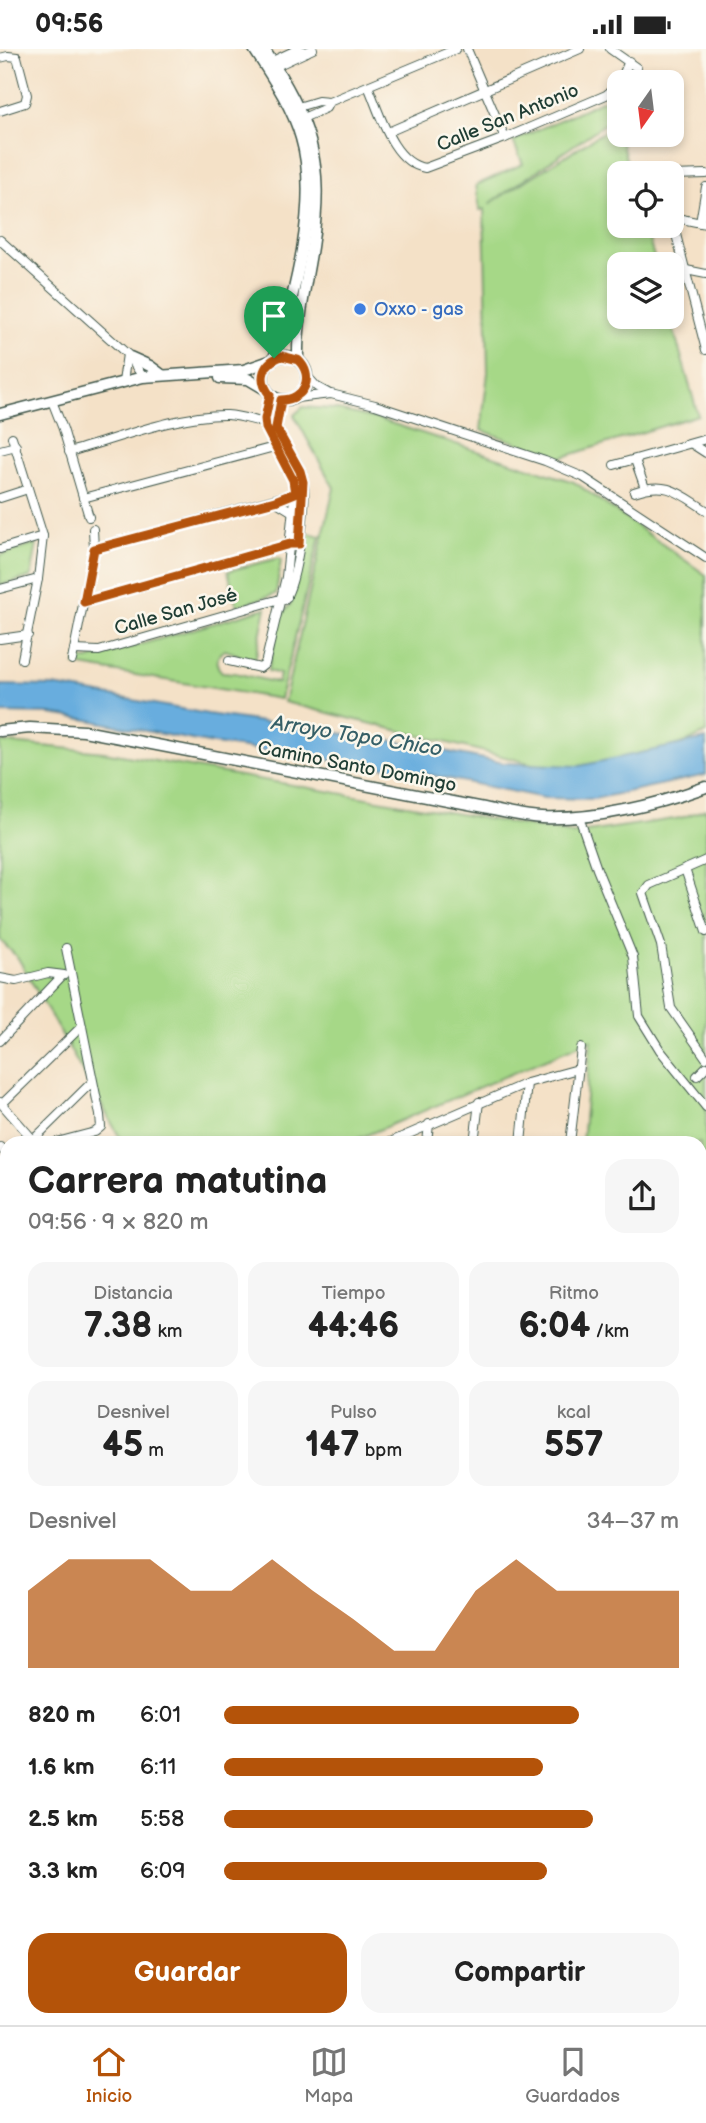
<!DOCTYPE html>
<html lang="es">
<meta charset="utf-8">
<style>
:root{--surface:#fff;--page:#f6f6f6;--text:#222;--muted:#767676;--line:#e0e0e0;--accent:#b45309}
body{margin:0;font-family:"Balsamiq Sans",sans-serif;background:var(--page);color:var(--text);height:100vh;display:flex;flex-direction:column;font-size:26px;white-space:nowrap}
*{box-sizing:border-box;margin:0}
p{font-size:23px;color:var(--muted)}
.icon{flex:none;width:38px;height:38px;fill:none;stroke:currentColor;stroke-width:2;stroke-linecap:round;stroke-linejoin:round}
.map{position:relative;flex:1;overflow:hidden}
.panel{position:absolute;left:0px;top:1087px;width:707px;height:891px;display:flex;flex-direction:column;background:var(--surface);border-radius:21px 21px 0 0;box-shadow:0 4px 10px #0003}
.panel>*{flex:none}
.needle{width:46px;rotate:194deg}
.tools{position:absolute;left:607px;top:21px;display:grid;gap:14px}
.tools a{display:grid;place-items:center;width:77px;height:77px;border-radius:14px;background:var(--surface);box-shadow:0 4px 10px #0003;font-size:35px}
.pin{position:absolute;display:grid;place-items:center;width:60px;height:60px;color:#fff;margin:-72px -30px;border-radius:50% 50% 50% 0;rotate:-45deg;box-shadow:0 0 7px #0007}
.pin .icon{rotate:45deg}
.round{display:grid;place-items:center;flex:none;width:74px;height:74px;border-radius:21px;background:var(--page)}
.summary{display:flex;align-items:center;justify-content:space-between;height:119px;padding:0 28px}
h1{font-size:38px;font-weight:700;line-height:52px}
.metrics{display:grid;grid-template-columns:repeat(3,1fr);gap:10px;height:119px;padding:7px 28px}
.metrics div{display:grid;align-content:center;border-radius:18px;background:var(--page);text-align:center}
.metrics b{font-size:35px;font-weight:700}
.metrics small{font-size:19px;font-weight:400}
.metrics p{font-size:19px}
.chart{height:196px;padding:14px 28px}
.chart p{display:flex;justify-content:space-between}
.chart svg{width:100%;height:126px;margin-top:7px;fill:var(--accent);opacity:.7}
.primary-button{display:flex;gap:14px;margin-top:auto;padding:14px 28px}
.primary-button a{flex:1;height:80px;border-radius:21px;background:var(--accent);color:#fff;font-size:28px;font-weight:700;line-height:80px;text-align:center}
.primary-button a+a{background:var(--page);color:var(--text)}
ul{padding:0 28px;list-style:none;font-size:23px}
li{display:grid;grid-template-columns:112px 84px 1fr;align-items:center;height:52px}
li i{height:18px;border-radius:9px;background:var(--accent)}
.status{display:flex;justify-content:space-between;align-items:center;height:49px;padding:0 35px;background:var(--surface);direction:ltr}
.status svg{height:19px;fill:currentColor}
.tabs{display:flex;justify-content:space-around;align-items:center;height:98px;border-top:2px solid var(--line);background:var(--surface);font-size:19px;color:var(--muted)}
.tabs a{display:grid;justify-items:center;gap:4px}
.tabs .active{color:var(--accent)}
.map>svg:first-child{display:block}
</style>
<div class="status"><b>09:56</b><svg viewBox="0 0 49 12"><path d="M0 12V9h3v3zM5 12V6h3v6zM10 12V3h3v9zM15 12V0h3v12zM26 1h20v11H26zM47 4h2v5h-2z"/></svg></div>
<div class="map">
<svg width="706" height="1976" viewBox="0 0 706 1976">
<rect width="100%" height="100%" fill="#fbf7ec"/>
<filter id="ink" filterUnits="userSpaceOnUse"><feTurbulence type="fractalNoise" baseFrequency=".0143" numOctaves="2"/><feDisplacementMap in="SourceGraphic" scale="14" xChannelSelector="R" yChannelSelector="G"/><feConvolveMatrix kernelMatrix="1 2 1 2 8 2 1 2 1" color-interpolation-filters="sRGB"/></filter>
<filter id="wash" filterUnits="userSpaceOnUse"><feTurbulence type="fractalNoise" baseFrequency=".00686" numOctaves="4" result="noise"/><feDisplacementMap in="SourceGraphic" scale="28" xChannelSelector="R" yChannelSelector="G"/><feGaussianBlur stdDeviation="1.57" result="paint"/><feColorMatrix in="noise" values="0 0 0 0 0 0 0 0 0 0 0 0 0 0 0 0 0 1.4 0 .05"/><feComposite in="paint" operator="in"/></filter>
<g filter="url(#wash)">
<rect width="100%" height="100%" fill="#f4e1c7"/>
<g fill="#a6d887" stroke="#628a5e" stroke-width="2">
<polygon points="619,44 616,67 489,155 616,75 630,124 620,124 620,177 645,177 656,215 620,215 620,268 670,268 698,366 560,409 481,381 488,323 484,160 480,161 476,136 523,115 513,92"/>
<polygon points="303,358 333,360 378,370 574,433 706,526 706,684 689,692 617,715 565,723 284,653 334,439 294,366"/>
<path d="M304 483 320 487 280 650 75 616 77 610 87 611 266 559 254 616 241 613 239 606 225 601C217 605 217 610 218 618L222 623 235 624 278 634 280 625 268 622 280 568 290 556 294 545Z"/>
<polygon points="37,495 31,528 0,536 0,506"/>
<polygon points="279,509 281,511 276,545 237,557 228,522"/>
<polygon points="0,693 104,703 573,785 681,769 706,760 706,1976 469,1976 457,1971 700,1970 700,1094 582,1094 591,991 348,1094 123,1094 18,909 0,891"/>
<polygon points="0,1312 7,1319 7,1654 0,1650"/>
<polygon points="0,1910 7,1913 7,1970 129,1970 138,1976 0,1976"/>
</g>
<polygon fill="#67adde" stroke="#437589" stroke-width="2" points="0,636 53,637 84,642 208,665 394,692 504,714 579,717 706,690 706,726 594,750 544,749 411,722 208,694 83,670 50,665 0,664"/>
</g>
<g filter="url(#ink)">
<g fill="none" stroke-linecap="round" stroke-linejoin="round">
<g stroke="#3f564a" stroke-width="10">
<g id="minor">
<polyline points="467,0 505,89"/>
<polyline points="610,0 637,19"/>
<polyline points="0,9 8,7 17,8 27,46 25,54 0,62"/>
<polyline points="268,14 298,0 307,3"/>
<polyline points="272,19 313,0"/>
<polyline points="620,33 629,12"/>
<path d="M368 37C380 64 392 114 425 119L505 89 606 46 620 34"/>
<polyline points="298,58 318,52 329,53"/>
<polyline points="303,69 326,59 329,53 456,0"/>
<polyline points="388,83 580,0"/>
<polyline points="672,126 706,125"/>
<polyline points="672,168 706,175"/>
<polyline points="672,170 706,301"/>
<polyline points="700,174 706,138"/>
<polyline points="0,191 127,305 143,328"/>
<polyline points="686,221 706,225"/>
<polyline points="307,327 317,338 328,344"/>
<polyline points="123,333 127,305"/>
<polyline points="296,349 331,345 375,356 545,412 583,428 706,509"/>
<path d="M281 351C266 392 295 397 303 430 308 451 297 535 284 551"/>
<polyline points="52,352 63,380 89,468"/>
<polyline points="12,388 43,487 38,530 22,610"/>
<polyline points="692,395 706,404"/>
<polyline points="0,401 16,397"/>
<path d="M69 403C116 390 179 365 227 366 242 367 255 372 270 375"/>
<polyline points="635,411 645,439"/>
<polyline points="614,416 706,390"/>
<path d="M634 443C667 431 679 444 706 461"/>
<polyline points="0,449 28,440"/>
<polyline points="83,449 278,397"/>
<polyline points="275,452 296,465"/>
<polyline points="0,500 43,487"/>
<polyline points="94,500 304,442"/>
<polyline points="0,540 38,530"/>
<polyline points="84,553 290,495 299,495"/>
<polyline points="0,590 28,586"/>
<polyline points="74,601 99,602 287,548"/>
<polyline points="72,611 94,500 93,480"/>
<polyline points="229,612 260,619 265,615 286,528 295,439 293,431 266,379 265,370 270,346"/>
<polyline points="579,768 597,820 633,908 639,967 660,1001 706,1058"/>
<polyline points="706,811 649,836 643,844 661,896 671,959 706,1009"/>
<polyline points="685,820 706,883"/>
<polyline points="0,929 16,932 48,924 64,926"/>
<polyline points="0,992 62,927"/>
<polyline points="697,1027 706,1018"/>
<polyline points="0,1053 36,1094"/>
<polyline points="2,1055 82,977"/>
<polyline points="33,1091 92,1033"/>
<polyline points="53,1094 95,1083 101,1078 100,1066 66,899"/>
<polyline points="388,1094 527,1034 578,1020"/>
<polyline points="427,1094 429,1075"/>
<polyline points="474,1094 479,1053"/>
<polyline points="521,1094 527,1034"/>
<polyline points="570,1094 581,999"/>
<polyline points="0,1098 7,1106"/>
<polyline points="0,1132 7,1140"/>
<polyline points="0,1184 7,1190"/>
<polyline points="0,1232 7,1213"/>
<polyline points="0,1263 7,1270"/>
<polyline points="0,1897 7,1900"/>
<polyline points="152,1970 161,1976"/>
</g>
</g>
<g stroke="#3f564a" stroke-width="13">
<g id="tertiary">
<path d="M254 0C272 28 292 57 301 89 320 152 294 249 274 309"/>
<path d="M264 0C311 72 325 112 312 198 306 236 297 273 298 311"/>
<circle cx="285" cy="329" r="22"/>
<polyline points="130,308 150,317 162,326"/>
<polyline points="220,329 248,330 265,340"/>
<polyline points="0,365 143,328 244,321 270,312"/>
<path d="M0 682 30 679 84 682 484 759C503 763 523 768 542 769 596 771 655 756 706 738"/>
</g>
</g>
<use href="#minor" stroke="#fff" stroke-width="8"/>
<use href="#tertiary" stroke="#fff" stroke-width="10"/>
</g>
</g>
<g fill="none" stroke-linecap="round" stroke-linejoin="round" filter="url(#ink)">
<g stroke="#fff" stroke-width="14">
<path id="route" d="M282 307 298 311C315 327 305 351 281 351L276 379 300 422 303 433 299 495H290L84 553 94 500 275 452 295 444 293 431 266 379 265 370 270 346C257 330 263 313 282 307Z"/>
</g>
<use href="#route" stroke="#b45309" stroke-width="9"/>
</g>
<circle fill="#3f7fe0" stroke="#fbf7ec" stroke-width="2.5" cx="360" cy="260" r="7"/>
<g text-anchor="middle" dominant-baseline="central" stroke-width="5" stroke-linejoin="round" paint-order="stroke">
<g font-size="19" fill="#1f3d34" stroke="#fbf7ec">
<text transform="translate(508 69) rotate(-22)">Calle San Antonio</text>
<text transform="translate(176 563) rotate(-16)">Calle San José</text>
<text transform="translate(357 718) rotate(11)">Camino Santo Domingo</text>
</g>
<g font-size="19" fill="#366cbe" stroke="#fbf7ec" text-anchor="start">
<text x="374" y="260">Oxxo - gas</text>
</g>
<g font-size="21" font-style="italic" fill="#355f67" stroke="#fbf7ec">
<text transform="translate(357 687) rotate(9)">Arroyo Topo Chico</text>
</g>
</g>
</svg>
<div class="tools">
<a><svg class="needle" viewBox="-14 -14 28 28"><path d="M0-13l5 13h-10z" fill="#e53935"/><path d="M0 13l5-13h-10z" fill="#767676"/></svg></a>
<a><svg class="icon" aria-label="locate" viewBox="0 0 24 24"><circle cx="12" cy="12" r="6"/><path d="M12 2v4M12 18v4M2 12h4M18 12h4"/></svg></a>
<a><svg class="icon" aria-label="layers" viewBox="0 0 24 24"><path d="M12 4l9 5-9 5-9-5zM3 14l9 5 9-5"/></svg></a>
</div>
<div class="pin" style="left:274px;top:309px;background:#1e9e55"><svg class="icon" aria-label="arrive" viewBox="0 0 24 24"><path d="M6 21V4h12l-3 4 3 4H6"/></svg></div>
<section class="panel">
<div class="summary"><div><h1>Carrera matutina</h1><p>09:56 · 9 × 820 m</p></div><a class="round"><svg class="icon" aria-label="share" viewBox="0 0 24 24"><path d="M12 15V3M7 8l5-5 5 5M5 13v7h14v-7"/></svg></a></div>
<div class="metrics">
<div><p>Distancia</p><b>7.38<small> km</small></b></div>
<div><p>Tiempo</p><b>44:46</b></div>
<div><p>Ritmo</p><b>6:04<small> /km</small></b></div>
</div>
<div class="metrics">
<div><p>Desnivel</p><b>45<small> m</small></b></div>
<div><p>Pulso</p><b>147<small> bpm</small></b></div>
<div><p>kcal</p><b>557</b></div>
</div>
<div class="chart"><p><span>Desnivel</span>34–37 m</p>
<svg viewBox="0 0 160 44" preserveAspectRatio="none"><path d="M0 44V17L10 6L20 6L30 6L40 17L50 17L60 6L70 17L80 27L90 38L100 38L110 17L120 6L130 17L140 17L150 17L160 17V44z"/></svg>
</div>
<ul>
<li><b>820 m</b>6:01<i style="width:78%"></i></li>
<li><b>1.6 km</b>6:11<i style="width:70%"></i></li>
<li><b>2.5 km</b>5:58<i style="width:81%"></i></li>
<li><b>3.3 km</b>6:09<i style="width:71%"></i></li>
</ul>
<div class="primary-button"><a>Guardar</a><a>Compartir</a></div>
</section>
</div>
<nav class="tabs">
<a class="active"><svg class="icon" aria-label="home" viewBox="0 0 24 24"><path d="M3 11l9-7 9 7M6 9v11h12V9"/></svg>Inicio</a>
<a><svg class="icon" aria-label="map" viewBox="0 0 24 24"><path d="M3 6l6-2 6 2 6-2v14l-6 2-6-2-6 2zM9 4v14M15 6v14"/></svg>Mapa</a>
<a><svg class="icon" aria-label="saved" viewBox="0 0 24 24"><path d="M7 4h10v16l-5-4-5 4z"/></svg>Guardados</a>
</nav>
